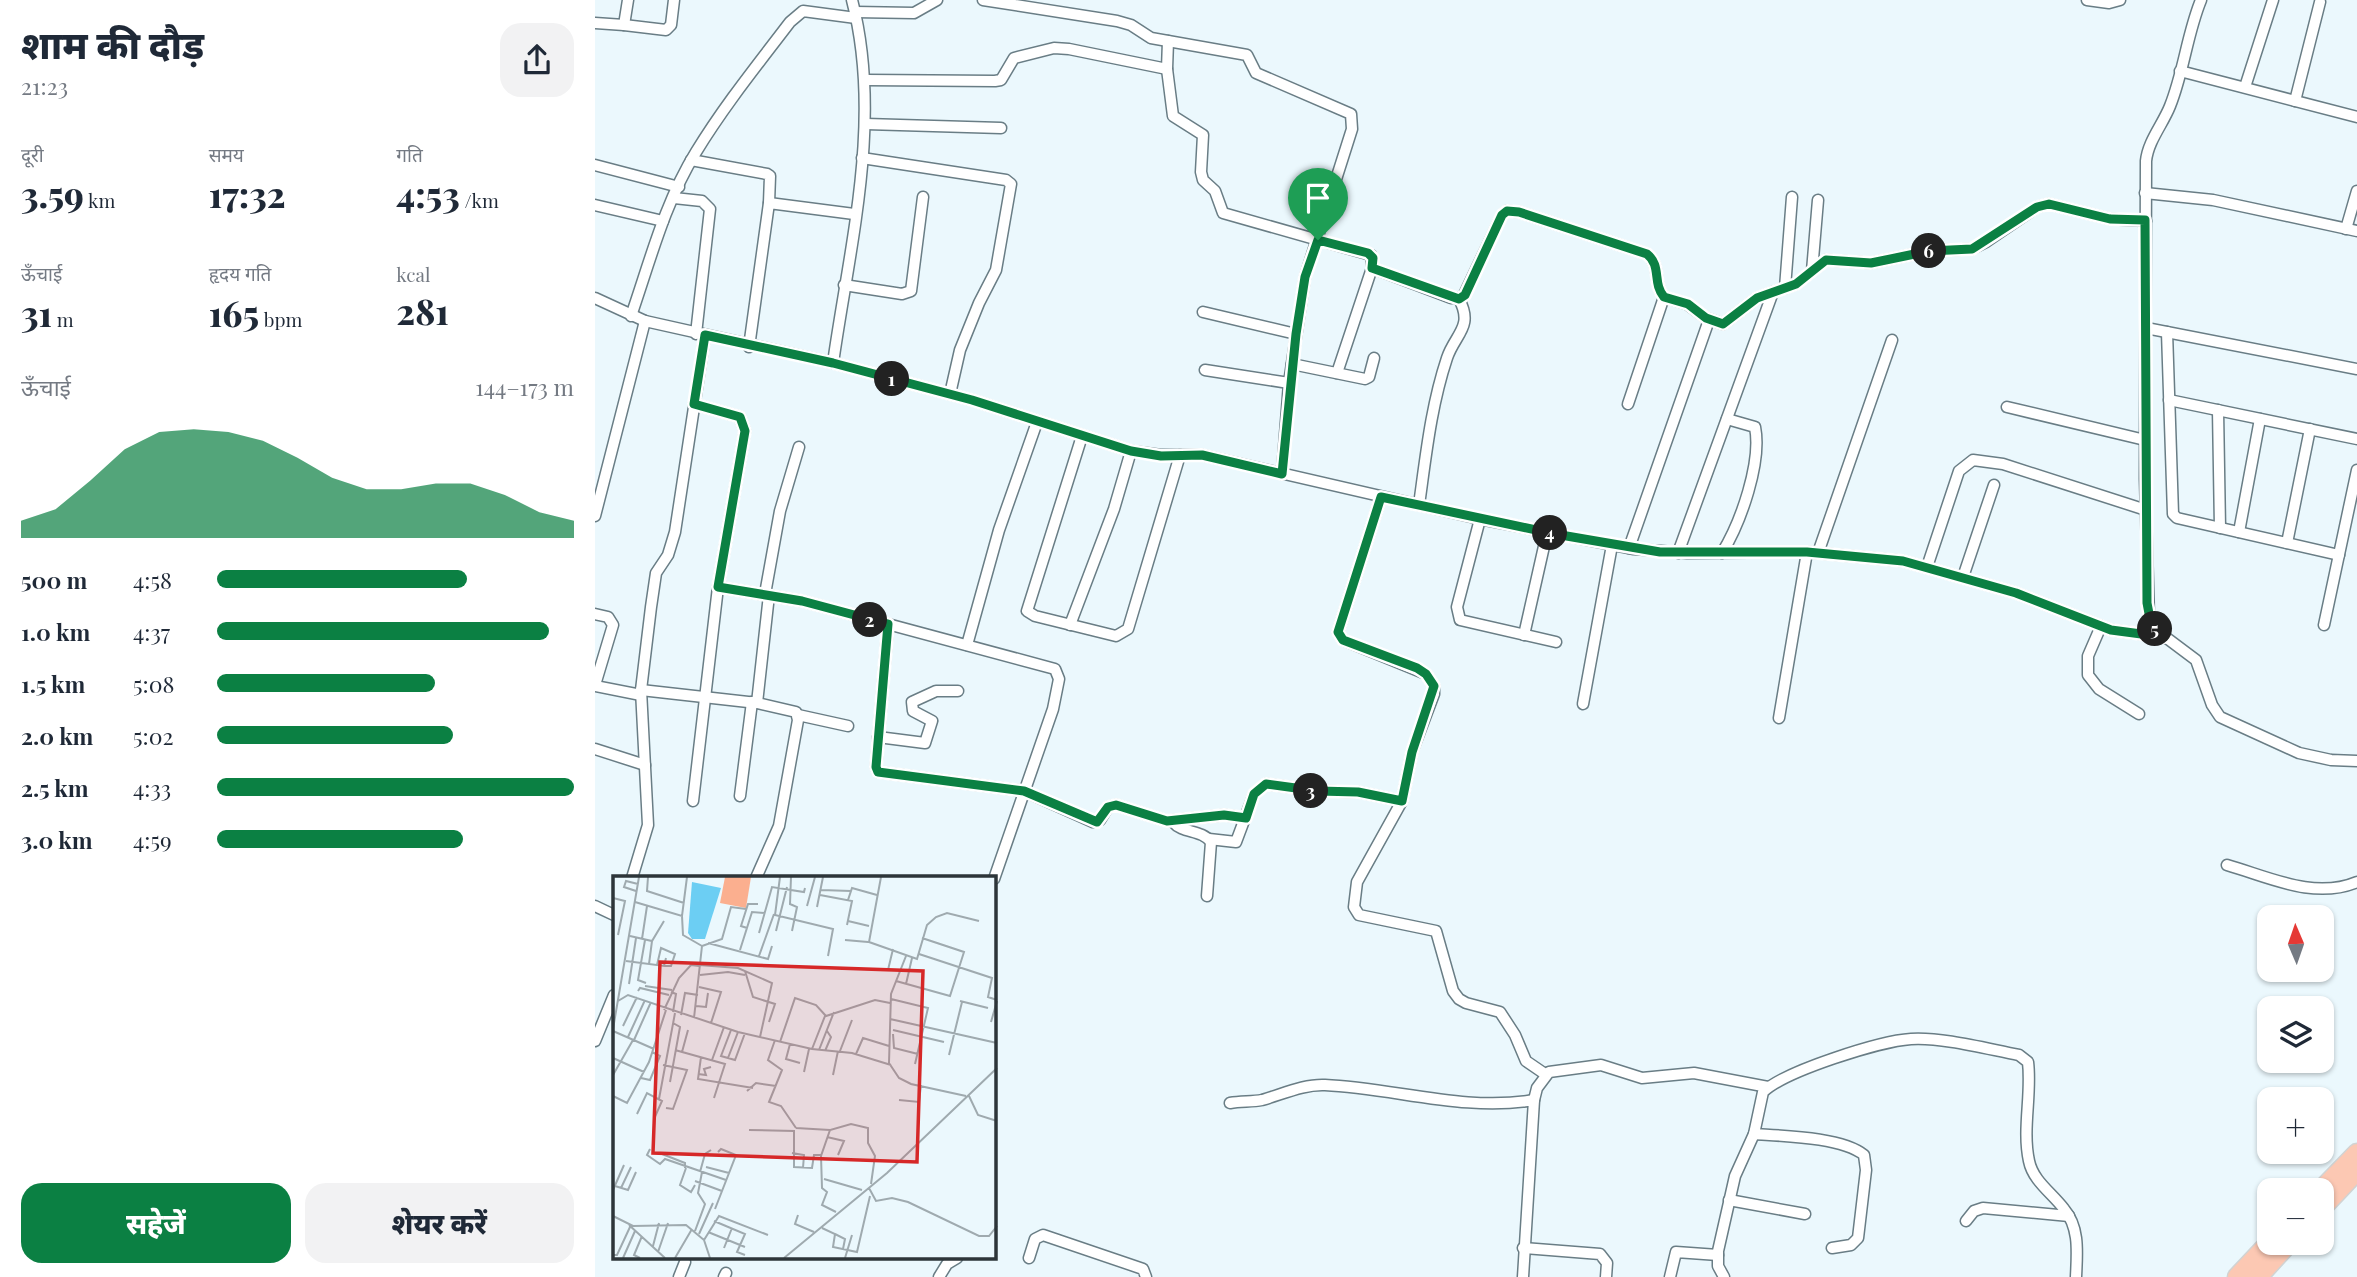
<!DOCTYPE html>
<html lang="hi">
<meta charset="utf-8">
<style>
:root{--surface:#fff;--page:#f2f2f3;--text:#1f2937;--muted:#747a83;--accent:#0b8043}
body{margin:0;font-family:"Playfair Display","Noto Sans Devanagari",serif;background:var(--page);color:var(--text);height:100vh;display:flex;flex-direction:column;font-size:26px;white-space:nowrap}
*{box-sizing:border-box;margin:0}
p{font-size:23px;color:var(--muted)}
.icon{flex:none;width:38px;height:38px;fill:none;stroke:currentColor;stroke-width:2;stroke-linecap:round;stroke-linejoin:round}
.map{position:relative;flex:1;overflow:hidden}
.details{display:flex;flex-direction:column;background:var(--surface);width:595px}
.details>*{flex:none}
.needle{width:46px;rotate:358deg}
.buttons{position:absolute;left:1662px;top:905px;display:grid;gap:14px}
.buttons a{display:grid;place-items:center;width:77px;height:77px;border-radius:14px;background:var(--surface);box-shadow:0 2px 5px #0004;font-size:35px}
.pin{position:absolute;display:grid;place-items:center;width:60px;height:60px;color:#fff;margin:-72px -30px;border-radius:50% 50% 50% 0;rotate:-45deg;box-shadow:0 0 7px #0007}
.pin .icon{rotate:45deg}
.km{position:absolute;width:35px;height:35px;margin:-18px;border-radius:50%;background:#222;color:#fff;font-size:19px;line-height:35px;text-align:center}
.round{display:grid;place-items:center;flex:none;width:74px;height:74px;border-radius:21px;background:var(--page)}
.head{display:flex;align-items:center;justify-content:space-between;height:119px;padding:0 21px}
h1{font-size:38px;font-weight:800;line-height:52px}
.stats{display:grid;grid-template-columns:repeat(3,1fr);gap:10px;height:119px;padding:7px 21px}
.stats div{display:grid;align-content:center}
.stats b{font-size:35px;font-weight:800}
.stats small{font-size:19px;font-weight:400}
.stats p{font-size:19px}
.chart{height:196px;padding:14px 21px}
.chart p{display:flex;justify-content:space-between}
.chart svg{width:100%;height:126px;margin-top:7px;fill:var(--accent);opacity:.7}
.button{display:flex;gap:14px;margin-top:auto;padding:14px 21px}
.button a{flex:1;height:80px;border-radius:21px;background:var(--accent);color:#fff;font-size:28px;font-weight:800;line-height:80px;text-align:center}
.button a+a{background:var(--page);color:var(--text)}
ul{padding:0 21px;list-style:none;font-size:23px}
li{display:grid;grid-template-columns:112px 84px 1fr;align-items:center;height:52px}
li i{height:18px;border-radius:9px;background:var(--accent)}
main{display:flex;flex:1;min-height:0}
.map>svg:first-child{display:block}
</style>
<main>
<section class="details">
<div class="head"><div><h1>शाम की दौड़</h1><p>21:23</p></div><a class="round"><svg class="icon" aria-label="share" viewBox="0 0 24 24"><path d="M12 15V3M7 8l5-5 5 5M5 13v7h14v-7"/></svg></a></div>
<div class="stats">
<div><p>दूरी</p><b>3.59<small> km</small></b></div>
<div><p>समय</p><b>17:32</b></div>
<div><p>गति</p><b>4:53<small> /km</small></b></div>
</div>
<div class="stats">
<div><p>ऊँचाई</p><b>31<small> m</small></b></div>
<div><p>हृदय गति</p><b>165<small> bpm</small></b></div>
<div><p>kcal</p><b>281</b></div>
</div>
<div class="chart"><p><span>ऊँचाई</span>144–173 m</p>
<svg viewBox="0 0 160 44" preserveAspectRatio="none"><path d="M0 44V38L10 34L20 24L30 13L40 7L50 6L60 7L70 10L80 16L90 23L100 27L110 27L120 25L130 25L140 29L150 35L160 38V44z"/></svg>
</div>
<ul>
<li><b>500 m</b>4:58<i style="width:70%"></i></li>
<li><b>1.0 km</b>4:37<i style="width:93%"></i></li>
<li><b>1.5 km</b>5:08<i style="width:61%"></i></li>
<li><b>2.0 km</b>5:02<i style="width:66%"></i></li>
<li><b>2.5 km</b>4:33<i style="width:100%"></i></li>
<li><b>3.0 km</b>4:59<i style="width:69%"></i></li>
</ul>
<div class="button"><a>सहेजें</a><a>शेयर करें</a></div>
</section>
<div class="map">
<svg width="1762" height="1277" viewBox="0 0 1762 1277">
<rect width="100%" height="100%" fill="#ebf8fd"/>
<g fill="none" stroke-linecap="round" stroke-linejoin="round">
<g stroke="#697d85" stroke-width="13">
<g id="street">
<polyline points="388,0 522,21 536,25 556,38 652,55 661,73 756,114 757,129 710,277 694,383 687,474"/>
<polyline points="1492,0 1514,3 1525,0"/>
<path d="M1606 0C1592 34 1589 71 1575 106 1568 124 1553 141 1551 161L1550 479 1554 618 1561 630 1601 660 1617 705 1625 717 1704 753 1736 760 1762 761"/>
<polyline points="260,12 319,13 342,0"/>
<polyline points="0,23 29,25 33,0"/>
<polyline points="29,25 71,30 76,25 79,0"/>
<polyline points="573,41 572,69 578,116 608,135 606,172 608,180 620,191 628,213 776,255 777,268 742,373"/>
<polyline points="1585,71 1762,117"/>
<polyline points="271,80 400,81 406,80 419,58 459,48 474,49 572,69"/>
<polyline points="1650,87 1678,0"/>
<polyline points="1700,101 1725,2"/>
<polyline points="271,124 406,128"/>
<polyline points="267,158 411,180 416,184 401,270 384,303 365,350 355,394"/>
<polyline points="96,160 172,174 175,176 174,203"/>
<polyline points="0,165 84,187"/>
<polyline points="1550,193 1618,200 1762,231"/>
<polyline points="79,198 107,201 115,209 101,334"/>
<polyline points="0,205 68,221"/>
<polyline points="1751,229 1762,191"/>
<path d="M777 268 856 298 868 297 907 215 912 211 924 212 1052 254C1067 266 1057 283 1069 297L1092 304 1111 318 1128 324 1162 298 1201 284 1231 260 1276 263 1334 251 1377 249 1391 242 1442 207 1454 204 1515 219 1551 221"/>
<polyline points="1217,271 1223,200"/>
<polyline points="249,285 307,294 316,291 328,197"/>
<polyline points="1190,288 1197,197"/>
<polyline points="0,298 50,321 238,363 377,400 536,451 566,455 607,455 885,519 1039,549 1092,553 1212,552 1308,561 1421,593 1516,630 1569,637"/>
<polyline points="608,312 701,334"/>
<path d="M36 316C55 261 70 202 101 152 129 106 163 64 195 22L208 11 261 18"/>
<polyline points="1551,328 1762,369"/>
<polyline points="1572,332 1578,514 1582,518 1744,555"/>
<polyline points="154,347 174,203 259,214"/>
<path d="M238 363C255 244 288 119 257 0"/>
<polyline points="697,364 770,379 774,377 779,358"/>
<polyline points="610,370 694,383"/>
<polyline points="1574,400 1762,439"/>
<polyline points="1033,404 1069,297"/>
<polyline points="1412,407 1550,440"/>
<polyline points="1623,410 1625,528"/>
<polyline points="487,436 432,611 440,616 521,636 533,629 585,455"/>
<polyline points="786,497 743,632 748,640 831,674 839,686 839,694 817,752 807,801 762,882 759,907 764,915 841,931 858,991 864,999 871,1003 905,1012 920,1035 931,1061 950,1074"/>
<path d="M824 505C831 455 836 406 852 358 860 334 879 327 864 299"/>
<polyline points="0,516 50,321"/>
<polyline points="885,519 862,607 865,620 961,642"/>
<polyline points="1644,532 1665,419"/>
<polyline points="1692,543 1715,429"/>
<polyline points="1034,548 1114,320"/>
<polyline points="1083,553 1178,292"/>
<path d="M1127 553C1146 522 1167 462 1160 427L1132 419"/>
<polyline points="1223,553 1297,340"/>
<polyline points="1332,567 1364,471 1378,460 1408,464 1551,510"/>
<polyline points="1368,577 1399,485"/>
<polyline points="123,587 207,601 460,669 464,679 458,709 399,879"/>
<polyline points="170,594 185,511 204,447"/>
<polyline points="0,614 13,617 18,625 0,685"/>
<polyline points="293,624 281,767 283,772 429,791 498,822 505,820 513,807 521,805 572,821 629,815 651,818"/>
<polyline points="475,625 519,509 536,451"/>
<polyline points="1729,625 1762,470"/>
<polyline points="1506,626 1493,656 1493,675 1504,689 1544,714"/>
<polyline points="929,635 952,533"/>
<polyline points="372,645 404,530 442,422"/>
<polyline points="0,686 46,695"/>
<polyline points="46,690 162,703 201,712 203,720 184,826 161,878"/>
<polyline points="162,703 174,595"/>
<polyline points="988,704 1017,545"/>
<polyline points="203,715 253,726"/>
<polyline points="1184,718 1212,552"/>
<polyline points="283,737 330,743 337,721 318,711 317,702 341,691 363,691"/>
<polyline points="0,749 50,765"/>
<polyline points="145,796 157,702"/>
<polyline points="98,801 123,587 150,431 145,417 99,404"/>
<path d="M578 822C588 834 606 829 616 842L612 896"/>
<polyline points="614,839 641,842 659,794 671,784 723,791 763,792 807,801"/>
<path d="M1632 865C1674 877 1719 900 1762 882"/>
<polyline points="37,878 53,825 46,690 56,607 61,573 73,555 80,532 110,335"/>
<polyline points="0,906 19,915"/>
<polyline points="0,1041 19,995"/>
<polyline points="939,1100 942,1088 954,1072 1006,1065 1047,1078 1099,1073 1173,1087"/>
<path d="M635 1103C646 1101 657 1102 667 1100 688 1094 709 1084 730 1085 799 1088 870 1112 939 1100L928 1277"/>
<path d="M1159 1134C1188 1136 1247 1137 1269 1155L1271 1170 1263 1238 1256 1245 1237 1248"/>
<polyline points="1134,1200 1210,1214"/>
<polyline points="1371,1221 1379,1211 1388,1208 1474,1216"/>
<polyline points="928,1248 1005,1254 1012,1263 1011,1277"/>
<polyline points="434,1258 440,1239 448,1235 548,1269 551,1277"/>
<polyline points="84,1277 90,1262"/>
<polyline points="129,1277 131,1273"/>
<polyline points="344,1277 352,1264 362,1258"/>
<polyline points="1075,1277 1081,1252 1123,1255"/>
<path d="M1129 1277 1123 1266V1251L1140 1176 1159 1134 1168 1092C1190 1071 1285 1041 1316 1039 1347 1037 1392 1049 1424 1055L1433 1062C1437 1094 1427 1129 1434 1161 1438 1181 1457 1193 1469 1209 1485 1228 1482 1253 1481 1277"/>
</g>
</g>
<g stroke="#d1d3d3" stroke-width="21">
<g id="highway">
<polyline points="1726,1190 1762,1153"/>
<polyline points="1727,1208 1762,1171"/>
<polyline points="1642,1277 1675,1242"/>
<polyline points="1663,1277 1695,1242"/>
</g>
</g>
<use href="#street" stroke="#fff" stroke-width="10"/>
<use href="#highway" stroke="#fcc8b3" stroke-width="18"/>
</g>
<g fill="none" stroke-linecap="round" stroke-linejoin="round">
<g stroke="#fff" stroke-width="14">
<path id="route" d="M1454 204 1515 219 1550 220 1552 603 1556 624 1569 637 1516 630 1421 593 1308 561 1212 552H1065L960 534 786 497 743 632 748 640 822 668 831 674 839 686 817 752 807 801 763 792 723 791 671 784 659 794 651 818 629 815 572 821 521 805 513 807 502 822 429 791 283 772 281 767 293 624 207 601 123 587 150 431 145 417 99 404 110 335 238 363 377 400 536 451 566 456 607 455 687 474 701 334 710 277 723 240 773 253 778 258 777 268 864 299 870 295 907 215 912 211 924 212 1052 254C1067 266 1057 283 1069 297L1093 304 1111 318 1128 324 1162 298 1201 284 1231 260 1276 263 1334 251 1377 249 1442 207Z"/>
</g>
<use href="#route" stroke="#0b8043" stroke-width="9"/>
</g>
<g transform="translate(18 876)">
<rect width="383" height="383" fill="#ebf8fd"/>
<path d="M112 1H138L133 32 107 27Z" fill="#fbaf8f"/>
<path d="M79 6 108 12 92 63H79L75 57Z" fill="#6ccef3"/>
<path fill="none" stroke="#9faaaf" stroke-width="2" d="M35 1 34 15 71 27M167 1 162 39 220 53 215 80M178 1 177 28 184 31 179 55M268 1 256 66 304 83 314 49 323 41 334 37 366 45M208 14 238 15M23 15 11 11 13 5 25 8M207 19 239 25 234 49M0 22 12 25 5 59M235 24 239 12 264 19M22 26 69 40 74 1M194 30 202 1M204 31 210 1M69 40 70 59 89 70M235 45 256 50M134 52 128 50 135 28H145M163 55 174 11M146 57 159 11 191 16 192 12M17 60 39 65 51 45M29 63 34 30M32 64 25 104 33 107M232 64 255 66M95 67 155 83 159 70M127 74 139 36 152 37M306 78 379 102 375 121 384 124M146 80 161 38M293 80 278 118 276 187 286 202 298 208 353 220M13 85 51 90 53 82M36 88 39 65M44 89 48 72 62 78 58 90H51M86 89 125 92 159 107 147 161M264 93 275 94 280 73M132 95 140 121 162 128 156 146M87 99 115 96 132 99M283 105 337 120 351 76 309 62M16 108 23 62M293 108 299 82M32 110 59 114M86 111 108 116 98 147M25 115 27 112 56 119M58 116 63 118 60 136M278 123 315 132 302 188M5 125 15 119 125 156 199 173 239 177 278 189M347 125 375 132M83 130 93 131 95 117M51 134 66 102 78 89 86 90M68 139 72 117 85 119M81 142 89 70 109 63 118 31 133 33M277 143 384 167M378 146 384 125M10 150 24 121M0 153 26 1M118 154 108 180 122 184 132 157M280 154 331 166M0 155 41 173M280 158 281 172 305 178M15 161 32 124M21 164 38 126M162 164 155 184 169 194 156 226 168 230 183 252M167 166 182 122 203 129 213 140 262 124 277 127M177 168 173 183 187 187M199 173 212 140M62 174 112 188 101 222M206 174 221 136M212 175 218 161 214 155M227 175 239 144M69 176 75 154M243 178 250 162 276 170M336 179 349 126M88 181 85 203 140 212M0 182 31 196M115 182 125 156M99 184 111 151M50 189 74 194 60 233 53 232M191 196 196 173M85 198 93 199 91 193 98 191M0 199 20 164M220 199 225 175M28 202 37 204 47 180 39 176M57 206 67 151 60 147M134 215 143 207 163 210M0 220 14 227 36 186 53 134M356 220 365 239 384 245M46 223 62 137M286 224 306 226 308 209M24 238 34 217 49 225 41 243M183 252 217 254M136 254 181 255V291L199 292 201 279H208M214 261 231 265 225 279M37 273 34 279 47 288 52 283 113 304M179 277 191 279 190 292M49 278 72 287V292M93 291 116 297M73 292 67 309 78 316 82 309M87 296 92 278 98 274M211 303 249 314M82 305 109 315M2 310 15 314 23 296M8 312 18 291M256 312 263 325 279 322 295 326 366 360H376L384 350M0 314 11 289M102 333 123 279 108 273 105 276M223 336 209 329 214 316 209 312 208 280 217 254 238 248 255 252V267L262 280 258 308M185 339 182 348 201 356M0 340 20 350 73 349 91 364 97 382M101 345 132 358 124 376 132 379M16 349 52 382M209 352 222 358 220 371 244 376 257 320M82 355 92 328 85 317 89 296M95 356 132 371M86 358 100 327M222 358 232 363 230 373M91 364 106 340 155 359M40 370 46 347M111 372 119 352M45 376 55 347M0 379H4L17 351M10 382 22 355M27 382 21 379 29 360M62 382 79 353M171 382 274 297 384 192M232 382 239 359"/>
<path fill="#d62828" fill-opacity="0.15" stroke="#d62828" stroke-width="3.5" d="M47 86 310 95 304 286 40 277Z"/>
<rect width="383" height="383" fill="none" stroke="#2d3539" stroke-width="3.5"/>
</g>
</svg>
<div class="buttons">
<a><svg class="needle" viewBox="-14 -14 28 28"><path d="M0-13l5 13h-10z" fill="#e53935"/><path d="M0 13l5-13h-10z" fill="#747a83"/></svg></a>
<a><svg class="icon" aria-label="layers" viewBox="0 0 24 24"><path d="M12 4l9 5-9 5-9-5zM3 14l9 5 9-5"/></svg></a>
<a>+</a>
<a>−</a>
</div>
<div class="pin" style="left:723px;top:240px;background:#1e9e55"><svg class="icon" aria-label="arrive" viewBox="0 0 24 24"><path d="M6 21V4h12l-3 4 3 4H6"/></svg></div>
<b class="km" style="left:297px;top:379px">1</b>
<b class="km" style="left:275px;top:620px">2</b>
<b class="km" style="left:716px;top:791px">3</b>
<b class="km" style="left:955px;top:533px">4</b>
<b class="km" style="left:1560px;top:629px">5</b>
<b class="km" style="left:1334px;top:251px">6</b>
</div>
</main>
